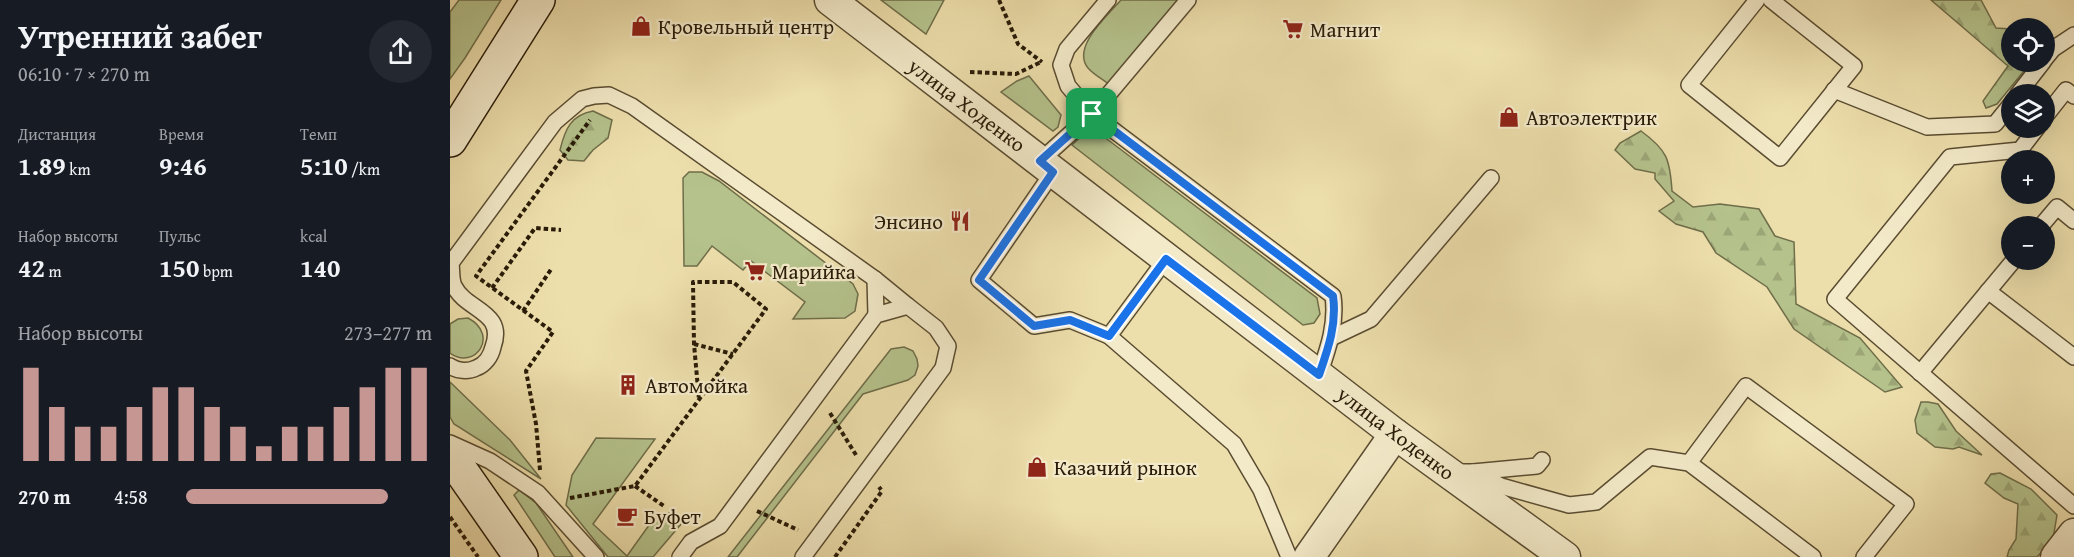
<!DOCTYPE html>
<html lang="ru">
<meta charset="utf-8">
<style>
:root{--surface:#171b24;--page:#242831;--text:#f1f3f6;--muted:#9ea1a6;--accent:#c59692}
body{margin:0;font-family:"Gentium Book Plus",serif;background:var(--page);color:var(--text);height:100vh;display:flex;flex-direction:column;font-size:22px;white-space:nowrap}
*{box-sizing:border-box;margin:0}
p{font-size:20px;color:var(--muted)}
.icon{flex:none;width:33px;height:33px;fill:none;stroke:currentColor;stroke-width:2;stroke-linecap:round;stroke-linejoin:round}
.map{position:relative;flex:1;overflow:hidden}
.drawer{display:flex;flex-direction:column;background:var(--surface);width:450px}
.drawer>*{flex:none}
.fabs{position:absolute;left:1551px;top:18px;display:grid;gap:12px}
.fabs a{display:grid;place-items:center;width:54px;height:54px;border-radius:50%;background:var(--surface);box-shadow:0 6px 24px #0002;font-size:30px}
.pin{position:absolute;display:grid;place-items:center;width:51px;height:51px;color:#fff;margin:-26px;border-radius:12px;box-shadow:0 3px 9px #0006}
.round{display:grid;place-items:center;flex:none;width:63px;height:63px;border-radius:32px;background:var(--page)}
.overview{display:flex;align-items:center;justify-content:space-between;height:102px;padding:0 18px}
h1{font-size:33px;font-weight:800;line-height:45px}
.metrics{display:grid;grid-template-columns:repeat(3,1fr);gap:9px;height:102px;padding:6px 18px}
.metrics div{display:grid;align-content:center}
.metrics b{font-size:26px;font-weight:800}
.metrics small{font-size:16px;font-weight:400}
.metrics p{font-size:16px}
.chart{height:168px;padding:12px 18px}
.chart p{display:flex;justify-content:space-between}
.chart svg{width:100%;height:108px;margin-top:6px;stroke:var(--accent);stroke-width:6}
ul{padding:0 18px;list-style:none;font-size:20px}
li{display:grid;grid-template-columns:96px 72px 1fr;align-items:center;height:45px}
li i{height:15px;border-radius:8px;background:var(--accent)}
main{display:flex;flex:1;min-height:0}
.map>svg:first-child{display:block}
</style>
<main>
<section class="drawer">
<div class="overview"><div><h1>Утренний забег</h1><p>06:10 · 7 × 270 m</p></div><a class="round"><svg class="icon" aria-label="share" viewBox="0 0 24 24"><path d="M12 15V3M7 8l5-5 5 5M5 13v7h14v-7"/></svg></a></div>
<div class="metrics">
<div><p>Дистанция</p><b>1.89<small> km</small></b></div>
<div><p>Время</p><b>9:46</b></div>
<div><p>Темп</p><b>5:10<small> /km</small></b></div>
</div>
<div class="metrics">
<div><p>Набор высоты</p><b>42<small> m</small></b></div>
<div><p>Пульс</p><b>150<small> bpm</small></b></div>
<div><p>kcal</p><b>140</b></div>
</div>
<div class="chart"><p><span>Набор высоты</span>273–277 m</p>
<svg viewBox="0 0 160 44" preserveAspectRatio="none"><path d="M5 44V6M15 44V22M25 44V30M35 44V30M45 44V22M55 44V14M65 44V14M75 44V22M85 44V30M95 44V38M105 44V30M115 44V30M125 44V22M135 44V14M145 44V6M155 44V6"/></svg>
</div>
<ul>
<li><b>270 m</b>4:58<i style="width:82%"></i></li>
</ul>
</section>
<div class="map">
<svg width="1624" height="557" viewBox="0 0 1624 557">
<defs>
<pattern id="forest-firs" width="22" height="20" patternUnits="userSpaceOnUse" patternTransform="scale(1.5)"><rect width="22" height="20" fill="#b5c28c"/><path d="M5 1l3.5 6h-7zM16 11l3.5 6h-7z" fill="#9ca677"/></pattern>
</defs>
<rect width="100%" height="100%" fill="#eddfac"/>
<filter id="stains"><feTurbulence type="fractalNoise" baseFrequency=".00333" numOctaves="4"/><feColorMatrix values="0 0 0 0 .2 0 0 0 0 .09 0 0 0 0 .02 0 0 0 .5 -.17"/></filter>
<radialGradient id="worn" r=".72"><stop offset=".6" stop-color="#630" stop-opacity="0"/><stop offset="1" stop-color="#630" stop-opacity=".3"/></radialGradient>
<g fill="#b5c28c" stroke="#6f6e4a" stroke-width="1.5">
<polygon points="9,0 51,0 15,58 0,79 0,12"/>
<polygon points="431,0 494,0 476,34"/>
<path d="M671 0H730L661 86C654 80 644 75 638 68 621 47 658 15 671 0Z"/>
<polygon points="579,76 611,115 608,127 603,131 551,92 567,81"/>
<polygon points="641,127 867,298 870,314 864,323 853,325 622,145"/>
<polygon points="239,172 252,172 269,181 403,284 408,294 405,311 395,318 343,319 355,302 301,261 293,270 262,246 247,266 234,266 233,178"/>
<path d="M18 318C50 335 25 371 0 353V324L8 319Z"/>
<polygon points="454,347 463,351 467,359 468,366 465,375 458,380 413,394 287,557 278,557 441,349"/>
<polygon points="0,382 60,440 91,479 4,424 0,417"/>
<polygon points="146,438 205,439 143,524 177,556 207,514 219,513 232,523 203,557 158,557 116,505 122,475"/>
<polygon points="69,490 86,503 123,557 105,557 64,495"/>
</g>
<g fill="url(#forest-firs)" stroke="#6f6e4a" stroke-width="1.5">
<polygon points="1481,0 1531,0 1546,28 1561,29 1562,62 1576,62 1574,71 1547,104 1536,108 1533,101 1558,66"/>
<path d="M143 111 162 120 158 138 143 150 134 161 118 160 110 150C115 129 121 115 143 111Z"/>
<path d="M1191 131C1217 150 1220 159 1222 191L1243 207 1270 204 1309 209 1325 236 1344 242 1346 304 1410 338 1452 387 1435 392 1344 329 1317 287 1266 253 1253 232 1226 224 1209 211 1224 201 1205 179V173L1185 169 1165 150 1170 143Z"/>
<polygon points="1471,402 1478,402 1488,404 1506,431 1532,455 1509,447 1503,449 1485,447 1467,433 1465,420"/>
<polygon points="1550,473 1581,489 1607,515 1603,539 1587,557 1557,557 1559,550 1566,539 1568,504 1554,498 1535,483 1541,474"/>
</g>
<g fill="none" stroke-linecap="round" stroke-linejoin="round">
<g stroke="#5a4c31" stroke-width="18">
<g id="service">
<path d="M658 0 617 49 611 65 618 86 642 114 883 296C887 324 878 349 869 375"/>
<polyline points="1307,0 1239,85 1330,158 1404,66 1321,0"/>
<polyline points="1594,60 1603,49 1624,35"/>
<polyline points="1384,90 1477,127 1545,124 1562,103"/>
<polyline points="1568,94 1593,62"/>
<polyline points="1594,118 1616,90 1624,96"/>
<polyline points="1587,128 1570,150 1500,157 1385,299 1624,506"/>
<polyline points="590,161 642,114 738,0"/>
<polyline points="603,172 529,280 584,326 620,320 659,336 716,259"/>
<polyline points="1591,226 1607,207 1624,221"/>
<polyline points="425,279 426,315"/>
<polyline points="1538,291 1624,357"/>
<polyline points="659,336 784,444 811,490 839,557"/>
<polyline points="881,338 921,319 1041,178"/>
<path d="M0 366C7 371 18 372 26 368 35 365 41 356 43 347 56 311 16 311 4 286 1 280 2 270 1 263L105 122 132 99 144 96 159 95 182 106 425 279 458 306"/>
<polyline points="1470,373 1564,260"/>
<polyline points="0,443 40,461 88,493 146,557"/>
<polyline points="1239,463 1296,386 1456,504 1414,557"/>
<polyline points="1004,472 1023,472 1051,486 1119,505 1146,502 1200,457 1239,463 1363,557"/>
<polyline points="1023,472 1087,466 1092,460"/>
<polyline points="230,557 241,542 270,526 426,315 458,306 486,328 498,346 493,368 353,557"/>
</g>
</g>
<g stroke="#5a4c31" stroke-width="33">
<g id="minor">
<polyline points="380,0 945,434 1115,557"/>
<polyline points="859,557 945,434"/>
<polyline points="1606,557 1624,534"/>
</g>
</g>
<g stroke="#291b08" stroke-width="36">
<g id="secondary">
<polyline points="0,140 88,0"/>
<polyline points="0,455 71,557"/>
</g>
</g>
<g stroke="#291b08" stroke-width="4" stroke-dasharray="4.5 3" stroke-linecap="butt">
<polyline points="549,0 568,44 592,62"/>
<polyline points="520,72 566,74 591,62"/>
<polyline points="42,288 85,228 111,230"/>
<polyline points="73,311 102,268"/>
<polyline points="244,344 283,354"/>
<polyline points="380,413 406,455"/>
<polyline points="90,470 86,424 76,371 103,332 26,276 140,120"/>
<polyline points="185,486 214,506"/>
<polyline points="120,498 185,486 316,309 283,282 243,282 244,344 249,400"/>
<polyline points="307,511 348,530"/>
<polyline points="0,517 28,557"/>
<polyline points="385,557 432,491 429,487"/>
</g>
<use href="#service" stroke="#f3eac9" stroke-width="15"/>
<use href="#minor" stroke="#f3eac9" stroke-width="30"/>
<use href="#secondary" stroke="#f3eac9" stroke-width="33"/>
</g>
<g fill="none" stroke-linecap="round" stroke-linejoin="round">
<g stroke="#fff" stroke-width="12">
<path id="route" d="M642 114 883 296C887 324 878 349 869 375L716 259 659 336 620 320 584 326 529 280 603 172 590 161Z"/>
</g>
<use href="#route" stroke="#1a73e8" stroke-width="8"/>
</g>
<defs>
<g id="shop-bare" transform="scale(1.62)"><path d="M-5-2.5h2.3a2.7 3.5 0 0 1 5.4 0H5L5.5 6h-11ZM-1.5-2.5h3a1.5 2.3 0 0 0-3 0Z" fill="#8f2418" stroke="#f3eac9" stroke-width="2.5" paint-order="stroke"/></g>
<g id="supermarket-bare" transform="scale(1.62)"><path d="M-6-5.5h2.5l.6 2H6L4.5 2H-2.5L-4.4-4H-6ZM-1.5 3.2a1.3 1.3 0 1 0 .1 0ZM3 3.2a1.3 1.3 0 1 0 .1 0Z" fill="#8f2418" stroke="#f3eac9" stroke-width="2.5" paint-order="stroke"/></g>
<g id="restaurant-bare" transform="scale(1.62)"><path d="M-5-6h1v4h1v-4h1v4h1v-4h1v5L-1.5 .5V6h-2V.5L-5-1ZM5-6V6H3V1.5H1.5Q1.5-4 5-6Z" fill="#8f2418" stroke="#f3eac9" stroke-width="2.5" paint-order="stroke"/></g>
<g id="building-bare" transform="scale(1.62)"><path d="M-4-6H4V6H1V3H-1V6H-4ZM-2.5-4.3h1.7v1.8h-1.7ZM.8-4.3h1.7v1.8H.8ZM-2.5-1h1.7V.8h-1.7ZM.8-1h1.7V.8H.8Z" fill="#8f2418" stroke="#f3eac9" stroke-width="2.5" paint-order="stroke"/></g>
<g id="cafe-bare" transform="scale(1.62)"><path d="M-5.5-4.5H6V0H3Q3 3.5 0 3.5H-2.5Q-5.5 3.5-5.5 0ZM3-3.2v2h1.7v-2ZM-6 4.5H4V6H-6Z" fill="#8f2418" stroke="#f3eac9" stroke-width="2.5" paint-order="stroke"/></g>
</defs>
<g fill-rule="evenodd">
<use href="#shop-bare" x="191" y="26"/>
<use href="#supermarket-bare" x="843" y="29"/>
<use href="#shop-bare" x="1059" y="117"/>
<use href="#restaurant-bare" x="510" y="221"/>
<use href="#supermarket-bare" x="305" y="271"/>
<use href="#building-bare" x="178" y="385"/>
<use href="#shop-bare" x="587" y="467"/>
<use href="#cafe-bare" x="177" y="516"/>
</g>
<g text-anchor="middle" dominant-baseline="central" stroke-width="4.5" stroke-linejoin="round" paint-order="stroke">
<g font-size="21" fill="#291b08" stroke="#f3eac9" text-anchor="start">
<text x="208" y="26">Кровельный центр</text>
<text x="860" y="29">Магнит</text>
<text x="1076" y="117">Автоэлектрик</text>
<text x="493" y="221" text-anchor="end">Энсино</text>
<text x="322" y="271">Марийка</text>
<text x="195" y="385">Автомойка</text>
<text x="604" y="467">Казачий рынок</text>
<text x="194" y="516">Буфет</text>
</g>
<g font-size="21" fill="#291b08" stroke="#f3eac9">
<text transform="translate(517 105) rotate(37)">улица Ходенко</text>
<text transform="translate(946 433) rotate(37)">улица Ходенко</text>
</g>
</g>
<rect width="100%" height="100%" filter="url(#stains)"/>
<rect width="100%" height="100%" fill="url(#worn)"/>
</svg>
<div class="fabs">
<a><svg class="icon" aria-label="locate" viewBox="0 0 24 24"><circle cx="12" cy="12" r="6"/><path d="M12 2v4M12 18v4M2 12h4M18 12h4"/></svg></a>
<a><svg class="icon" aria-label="layers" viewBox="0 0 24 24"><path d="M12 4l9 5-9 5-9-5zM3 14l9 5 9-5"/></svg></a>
<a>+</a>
<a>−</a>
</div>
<div class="pin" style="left:642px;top:114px;background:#1e9e55"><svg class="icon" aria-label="arrive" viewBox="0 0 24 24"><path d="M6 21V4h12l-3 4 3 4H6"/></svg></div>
</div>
</main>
